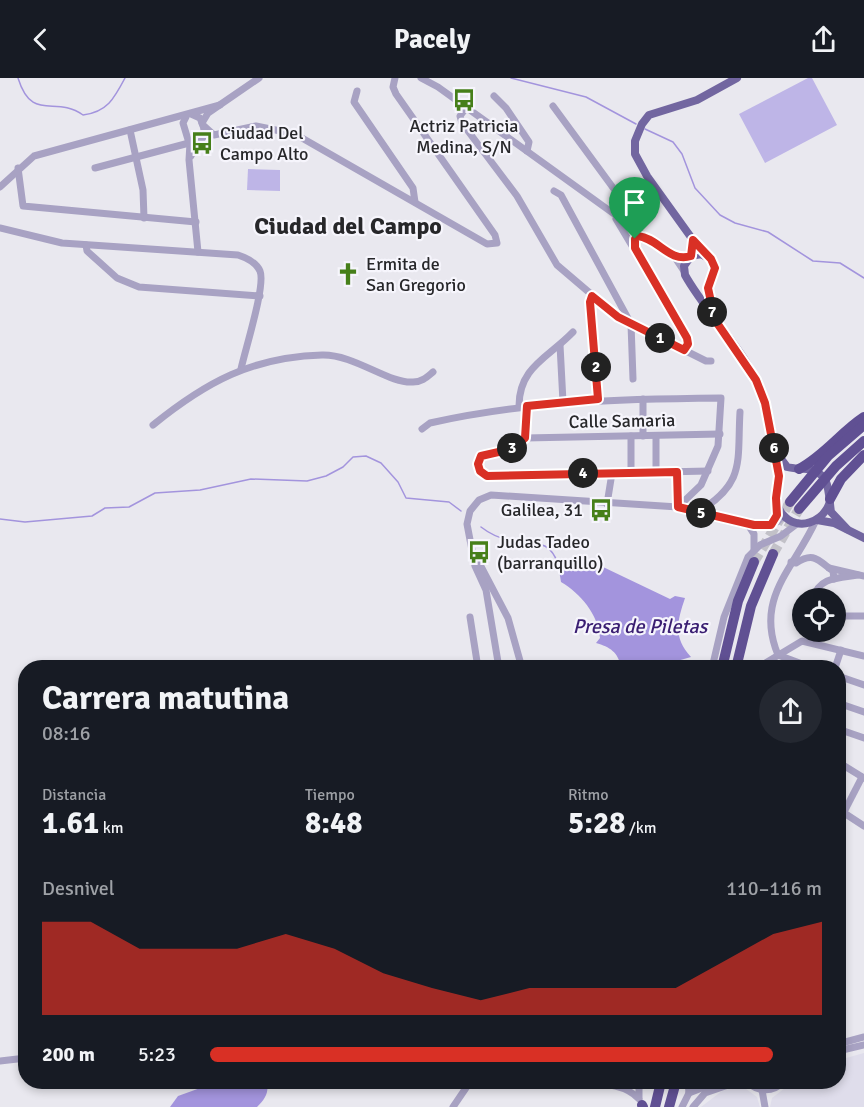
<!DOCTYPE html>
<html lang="es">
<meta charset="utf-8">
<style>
:root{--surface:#171b24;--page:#242831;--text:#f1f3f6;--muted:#9ea1a6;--accent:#d93025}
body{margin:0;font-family:Signika,sans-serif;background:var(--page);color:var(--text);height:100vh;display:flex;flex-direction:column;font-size:22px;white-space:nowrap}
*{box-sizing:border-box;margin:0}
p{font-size:20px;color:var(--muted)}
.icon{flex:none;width:33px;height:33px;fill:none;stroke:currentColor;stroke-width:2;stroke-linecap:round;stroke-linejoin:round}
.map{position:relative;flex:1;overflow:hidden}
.side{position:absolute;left:18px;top:582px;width:828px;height:429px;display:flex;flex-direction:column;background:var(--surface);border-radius:24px;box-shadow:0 3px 9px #0003}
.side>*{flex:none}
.fabs{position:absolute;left:792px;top:510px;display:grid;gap:12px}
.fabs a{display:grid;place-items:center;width:54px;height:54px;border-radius:50%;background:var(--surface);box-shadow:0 3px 9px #0003;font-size:30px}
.pin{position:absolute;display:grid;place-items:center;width:51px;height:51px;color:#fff;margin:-62px -26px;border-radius:50% 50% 50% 0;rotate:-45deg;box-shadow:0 0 6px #0007}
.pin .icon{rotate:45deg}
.km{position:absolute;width:30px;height:30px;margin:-15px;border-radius:50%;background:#222;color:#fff;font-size:16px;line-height:30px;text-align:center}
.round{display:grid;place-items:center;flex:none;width:63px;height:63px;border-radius:32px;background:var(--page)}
.head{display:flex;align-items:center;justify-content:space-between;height:102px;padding:0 24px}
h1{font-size:33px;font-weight:700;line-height:45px}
.stats{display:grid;grid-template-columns:repeat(3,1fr);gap:9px;height:102px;padding:6px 24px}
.stats div{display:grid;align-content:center}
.stats b{font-size:30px;font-weight:700}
.stats small{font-size:16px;font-weight:400}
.stats p{font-size:16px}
.chart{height:168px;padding:12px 24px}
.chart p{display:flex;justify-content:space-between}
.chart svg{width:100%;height:108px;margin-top:6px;fill:var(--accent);opacity:.7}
ul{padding:0 24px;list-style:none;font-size:20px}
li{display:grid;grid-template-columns:96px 72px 1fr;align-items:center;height:45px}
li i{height:15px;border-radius:8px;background:var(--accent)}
header{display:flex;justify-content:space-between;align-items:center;height:78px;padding:0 24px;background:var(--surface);font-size:27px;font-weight:700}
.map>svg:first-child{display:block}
</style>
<header><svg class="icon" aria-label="back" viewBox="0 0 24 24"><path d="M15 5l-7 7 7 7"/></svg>Pacely<svg class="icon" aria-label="share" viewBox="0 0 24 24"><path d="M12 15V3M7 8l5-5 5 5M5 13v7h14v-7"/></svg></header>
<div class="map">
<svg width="864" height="1029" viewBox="0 0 864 1029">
<rect width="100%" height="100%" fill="#e9e8ef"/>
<g fill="#dfddeb">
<polygon points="864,975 864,1029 770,1029 772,1020 793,1004 838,1004 839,982"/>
<polygon points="736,1008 742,1008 757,1019 760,1029 701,1029 722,1013"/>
</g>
<g fill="#beb5e7">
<polygon points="808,0 812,0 837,47 765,85 739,36"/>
<polygon points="248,91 280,92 280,113 247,112"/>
</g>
<g fill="#a394dd">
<path d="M577 483 601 488 670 521 675 518 685 520C677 544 673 559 691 579L656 589H621C618 574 610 569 596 565L600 560C598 536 581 516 561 504L558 486Z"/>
<path d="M217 1004H267C269 1015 265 1021 257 1029H170L178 1018Z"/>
</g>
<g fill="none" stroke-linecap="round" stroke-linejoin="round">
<g stroke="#a394dd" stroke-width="1.5">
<path d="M18 0C32 45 55 17 83 37 107 34 114 21 125 0"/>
<polyline points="511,0 586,19 636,46"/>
<polyline points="645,51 673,64 682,76 695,110 720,137 735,145 768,154 813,183 840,185 864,200"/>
<polyline points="0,441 25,444 92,438 105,430 129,429 155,415 200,412 251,401 307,403 326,398 343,389 353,379 366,378 381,385 398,404 406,420 449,424 461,433"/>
<path d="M481 449C490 456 503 462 516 463 536 466 550 462 558 486"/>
</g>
<g stroke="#c2c1c8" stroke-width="10" stroke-dasharray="10 5" stroke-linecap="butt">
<polyline points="773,476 799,431"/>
<polyline points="754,484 790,424"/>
</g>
<g stroke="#a8a2c3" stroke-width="7">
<polyline points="421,0 438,9 646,159 676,181 684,193"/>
<polyline points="357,13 354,24 413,110 415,124"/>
<polyline points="494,18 506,30 529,64 527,73"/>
<polyline points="553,28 625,126 630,136 626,145"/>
<polyline points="466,30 460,38 462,45 517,118 557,187 618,239 706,283 711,283"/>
<polyline points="186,39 183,45 189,65 192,66"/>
<polyline points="202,45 208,35 259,0"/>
<polyline points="203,47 214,57 256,48 295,56 487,166 497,165 495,157 396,16 393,9 395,0"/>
<polyline points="130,52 143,112 144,140"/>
<polyline points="190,65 189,82 198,174"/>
<path d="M191 78C198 59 211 64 200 40L191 36"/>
<polyline points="18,90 23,128 196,144"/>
<polyline points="95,90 189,65"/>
<polyline points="0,109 34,78 220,27"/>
<polyline points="554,113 561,117 631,246 633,301"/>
<polyline points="616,141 687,260 688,266 684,272"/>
<path d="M0 150 62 165 238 177C247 180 256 184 260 193 266 207 245 272 241 291"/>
<polyline points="86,167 87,173 117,200 139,209 260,218"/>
<polyline points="592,218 590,224 598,321"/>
<polyline points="560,267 563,324"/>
<path d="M519 328C519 289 548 280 573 254"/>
<polyline points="527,328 525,360 511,371 481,378 478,386 480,393 487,398 708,393"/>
<path d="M153 347C206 304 252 279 322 277 354 276 389 306 413 304 422 304 427 299 433 294"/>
<path d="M422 351 430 345C529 323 620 321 721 320L718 368 701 407 678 429"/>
<polyline points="631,358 631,395"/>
<polyline points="643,358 643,321"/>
<polyline points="525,360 720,356"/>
<polyline points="656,394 656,358"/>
<polyline points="677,394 678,429"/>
<polyline points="607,426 612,395"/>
<path d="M698 434C746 405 737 384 740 334"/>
<polyline points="747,445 754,456 754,472"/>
<polyline points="476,479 508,540 522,590"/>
<path d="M791 484 796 485C813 474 817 481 833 493L834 501"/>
<polyline points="829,490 864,498"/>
<path d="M814 520C818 499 839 500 858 497"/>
<polyline points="836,538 864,538"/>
<polyline points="470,539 478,590"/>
<polyline points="499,590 486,512 475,488 467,446 470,433 479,422 491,417 678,429 765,448 777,444 784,437"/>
<polyline points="712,590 724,539 748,479 760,467 781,458 798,445"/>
<polyline points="757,590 802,563 864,578"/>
<path d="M813 590 778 577C754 519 795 490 816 442"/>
<polyline points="835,590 841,572"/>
<polyline points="838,598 864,607"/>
<polyline points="838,625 864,634"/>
<polyline points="838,651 864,660"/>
<polyline points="838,684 864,700"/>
<polyline points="838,731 864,748"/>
<polyline points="844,734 862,699"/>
<polyline points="838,966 864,959"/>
<polyline points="838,973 864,967"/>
<polyline points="0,983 26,980"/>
<path d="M575 1004C596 1006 624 1004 639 1021"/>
<polyline points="639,1004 639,1019"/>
<path d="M747 1004C759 1015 773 1014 784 1004"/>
<polyline points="762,1012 765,1029"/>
<polyline points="689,1015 717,1004"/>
<polyline points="453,1029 470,1004"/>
<polyline points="682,1029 689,1015 688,1004"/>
<polyline points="693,1029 705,1015 737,1004"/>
</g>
<g stroke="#7266a0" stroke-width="8">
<path d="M710 181 701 176 691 178 684 188 685 197C707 237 754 281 765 325 770 344 780 383 779 402 778 415 773 425 783 437 799 454 823 444 830 424"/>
<polyline points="714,239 708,210 714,195 713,185 693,162 647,98 635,76 635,63 642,46 649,37 697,22 737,0"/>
<path d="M778 377 787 389C794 391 800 390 807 391 832 394 828 417 831 434L847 451"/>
<polyline points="817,442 834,445 864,460"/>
</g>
<g stroke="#605093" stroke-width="10">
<path d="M799 391C824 378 841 354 864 339"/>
<polyline points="830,421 841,401 864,377"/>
<polyline points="790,424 828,378 864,347"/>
<polyline points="799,431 836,388 864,363"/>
<polyline points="722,590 738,523 754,484"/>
<polyline points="736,590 751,528 773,476"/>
<polyline points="642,1027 643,1029"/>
<polyline points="655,1029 661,1004"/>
<polyline points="669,1029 676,1004"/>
</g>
</g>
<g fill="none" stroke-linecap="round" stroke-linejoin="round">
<g stroke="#fff" stroke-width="12">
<path id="route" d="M638 158C658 160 669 185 691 178L693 162 711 181 715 190 708 210 715 242 756 302 765 325 779 398 776 420 777 437 771 447H754L678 429 677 394 487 398 480 393 478 386 481 378 512 371 525 360 527 328 598 321 590 224 592 218 618 239 684 272 688 266 687 260 635 170V161Z"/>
</g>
<use href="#route" stroke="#d93025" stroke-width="8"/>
</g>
<defs>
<g id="bus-bare" transform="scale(1.8)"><path d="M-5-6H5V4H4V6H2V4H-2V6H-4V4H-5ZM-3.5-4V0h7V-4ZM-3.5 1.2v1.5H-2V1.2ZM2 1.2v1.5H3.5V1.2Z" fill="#467f19" stroke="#f6f5fc" stroke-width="2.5" paint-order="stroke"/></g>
<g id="church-bare" transform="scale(1.8)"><path d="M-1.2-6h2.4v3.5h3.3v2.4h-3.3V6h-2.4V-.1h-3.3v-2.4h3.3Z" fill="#467f19" stroke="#f6f5fc" stroke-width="2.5" paint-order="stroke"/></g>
</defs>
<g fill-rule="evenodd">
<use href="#bus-bare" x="464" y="22"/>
<use href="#bus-bare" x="202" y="65"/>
<use href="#church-bare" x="348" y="196"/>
<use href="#bus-bare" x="601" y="432"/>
<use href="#bus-bare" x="479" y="474"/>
</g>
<g text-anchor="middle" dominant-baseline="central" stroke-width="4.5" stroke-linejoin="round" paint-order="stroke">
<g font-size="18" fill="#27272a" stroke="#f6f5fc" text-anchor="start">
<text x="464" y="48" text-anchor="middle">Actriz Patricia<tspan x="464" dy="21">Medina, S/N</tspan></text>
<text x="220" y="55">Ciudad Del<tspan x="220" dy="21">Campo Alto</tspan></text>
<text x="366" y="186">Ermita de<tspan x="366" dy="21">San Gregorio</tspan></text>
<text x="583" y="432" text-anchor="end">Galilea, 31</text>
<text x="497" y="464">Judas Tadeo<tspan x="497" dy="21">(barranquillo)</tspan></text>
</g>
<g font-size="18" fill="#27272a" stroke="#f6f5fc">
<text transform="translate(622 343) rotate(-1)">Calle Samaria</text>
</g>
<g font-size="20" font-style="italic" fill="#3a1e72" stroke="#f6f5fc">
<text x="640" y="548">Presa de Piletas</text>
</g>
<g font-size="24" font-weight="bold" fill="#27272a" stroke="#f6f5fc">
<text x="348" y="148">Ciudad del Campo</text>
</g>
</g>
</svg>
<div class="fabs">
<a><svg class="icon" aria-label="locate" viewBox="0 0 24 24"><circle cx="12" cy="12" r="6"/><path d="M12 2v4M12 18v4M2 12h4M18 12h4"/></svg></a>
</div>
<div class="pin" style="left:635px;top:161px;background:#1e9e55"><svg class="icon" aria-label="arrive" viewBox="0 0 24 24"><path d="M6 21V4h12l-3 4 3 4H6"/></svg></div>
<b class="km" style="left:660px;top:260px">1</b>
<b class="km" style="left:596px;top:289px">2</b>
<b class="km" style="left:512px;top:370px">3</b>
<b class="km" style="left:583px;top:395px">4</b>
<b class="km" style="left:701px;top:435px">5</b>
<b class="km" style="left:774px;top:370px">6</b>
<b class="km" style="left:712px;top:234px">7</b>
<section class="side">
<div class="head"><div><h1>Carrera matutina</h1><p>08:16</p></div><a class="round"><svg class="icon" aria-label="share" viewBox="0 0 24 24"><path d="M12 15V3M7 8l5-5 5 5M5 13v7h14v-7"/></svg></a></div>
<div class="stats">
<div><p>Distancia</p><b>1.61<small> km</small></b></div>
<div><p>Tiempo</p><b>8:48</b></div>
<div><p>Ritmo</p><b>5:28<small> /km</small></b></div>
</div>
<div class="chart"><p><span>Desnivel</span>110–116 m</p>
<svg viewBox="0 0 160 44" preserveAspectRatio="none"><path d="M0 44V6L10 6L20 17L30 17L40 17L50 11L60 17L70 27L80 33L90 38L100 33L110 33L120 33L130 33L140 22L150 11L160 6V44z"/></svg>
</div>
<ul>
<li><b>200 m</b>5:23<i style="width:92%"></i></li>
</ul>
</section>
</div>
